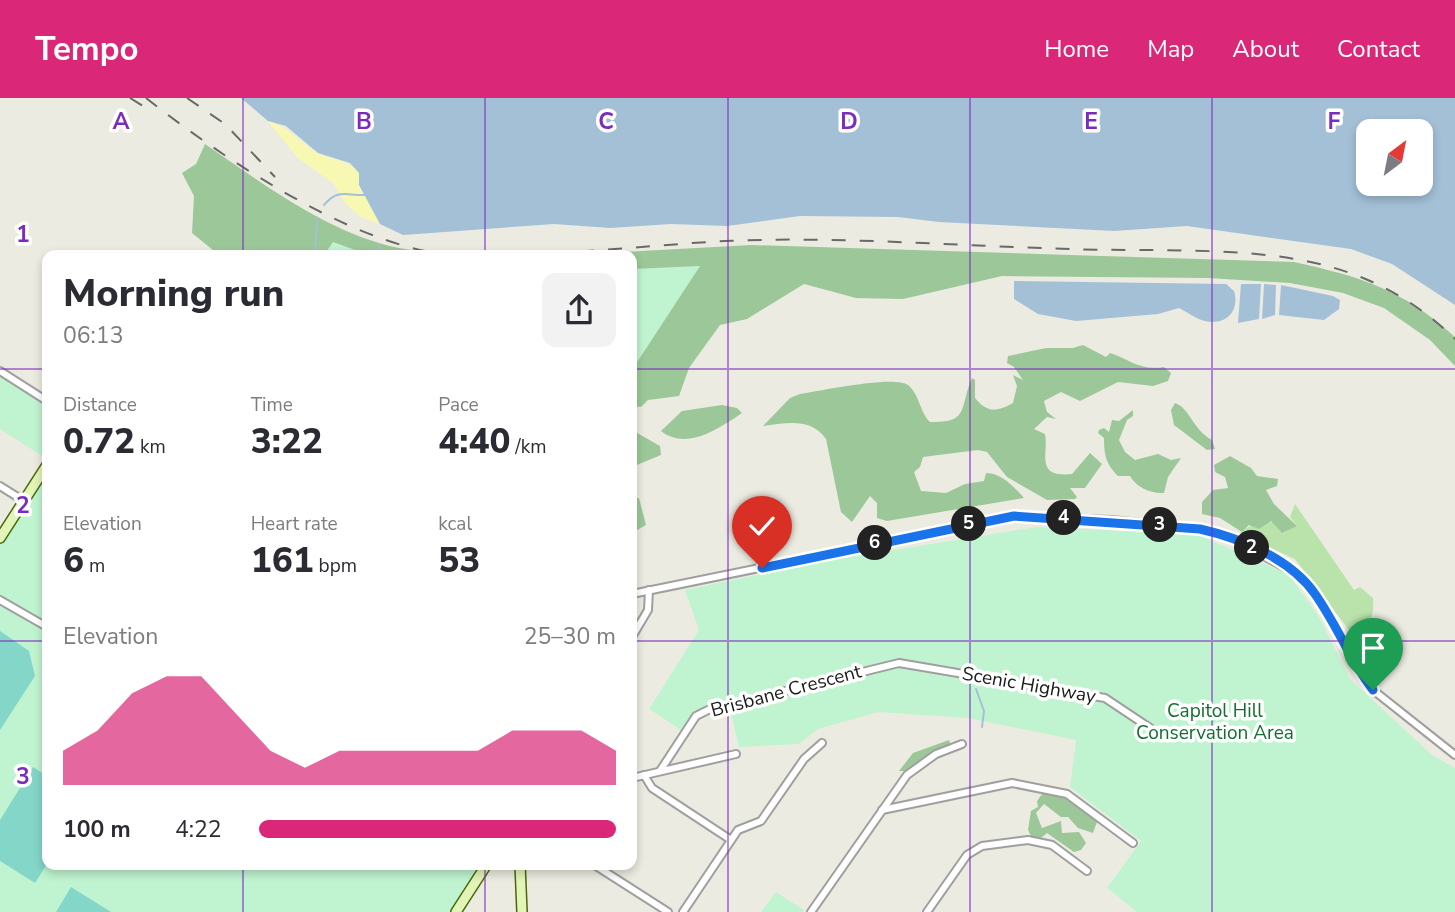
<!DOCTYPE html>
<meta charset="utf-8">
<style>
:root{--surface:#fff;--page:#f2f2f3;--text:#2b2b33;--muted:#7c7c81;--accent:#db2777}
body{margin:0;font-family:"Nunito Sans",sans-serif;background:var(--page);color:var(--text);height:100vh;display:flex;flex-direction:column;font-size:26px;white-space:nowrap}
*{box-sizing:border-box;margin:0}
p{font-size:23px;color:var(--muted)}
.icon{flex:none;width:38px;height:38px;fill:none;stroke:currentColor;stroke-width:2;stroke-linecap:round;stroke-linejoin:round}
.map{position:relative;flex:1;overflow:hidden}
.drawer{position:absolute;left:42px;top:152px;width:595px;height:620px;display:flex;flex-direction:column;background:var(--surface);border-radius:14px;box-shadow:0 4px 10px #0003}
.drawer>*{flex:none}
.needle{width:46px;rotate:32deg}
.buttons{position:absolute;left:1356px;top:21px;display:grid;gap:14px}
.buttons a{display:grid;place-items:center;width:77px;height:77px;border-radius:14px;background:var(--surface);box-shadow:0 4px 10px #0003;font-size:35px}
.pin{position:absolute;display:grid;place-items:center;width:60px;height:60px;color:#fff;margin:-72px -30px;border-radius:50% 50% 50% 0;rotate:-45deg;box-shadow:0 0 7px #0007}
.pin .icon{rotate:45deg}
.km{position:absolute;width:35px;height:35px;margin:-18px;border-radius:50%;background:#222;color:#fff;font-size:19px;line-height:35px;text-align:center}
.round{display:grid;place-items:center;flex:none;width:74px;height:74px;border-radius:14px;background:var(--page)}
.headline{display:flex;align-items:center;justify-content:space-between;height:119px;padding:0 21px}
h1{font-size:38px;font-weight:800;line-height:52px}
.metrics{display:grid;grid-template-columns:repeat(3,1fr);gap:10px;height:119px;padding:7px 21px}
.metrics div{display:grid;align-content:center}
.metrics b{font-size:35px;font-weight:800}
.metrics small{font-size:19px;font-weight:400}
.metrics p{font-size:19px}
.chart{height:196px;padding:14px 21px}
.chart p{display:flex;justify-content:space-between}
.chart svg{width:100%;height:126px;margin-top:7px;fill:var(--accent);opacity:.7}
ul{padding:0 21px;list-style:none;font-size:23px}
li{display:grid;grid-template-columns:112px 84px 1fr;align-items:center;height:52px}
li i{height:18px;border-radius:9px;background:var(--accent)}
header{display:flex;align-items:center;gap:42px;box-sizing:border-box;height:98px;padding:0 35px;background:var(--accent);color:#fff}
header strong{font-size:33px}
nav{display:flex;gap:38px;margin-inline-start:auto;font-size:24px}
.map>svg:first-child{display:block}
</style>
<header>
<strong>Tempo</strong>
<nav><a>Home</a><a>Map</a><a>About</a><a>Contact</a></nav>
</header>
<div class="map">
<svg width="1455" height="814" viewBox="0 0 1455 814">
<rect width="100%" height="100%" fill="#ecebe1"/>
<path fill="#b9e3aa" d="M1295 406 1354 492 1360 489 1373 500C1374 521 1371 526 1352 536L1295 461 1240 436C1256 419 1276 424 1297 428L1290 419Z"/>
<g fill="#9cc899">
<path d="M205 46C259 83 316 126 379 145 402 152 426 154 449 157H219L192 135 194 98 182 75 196 66Z"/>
<path d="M751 147 1294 164C1362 179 1402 191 1455 239V268L1430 242 1384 210 1343 195 1290 185 1208 180 1002 178 903 201 856 200 804 186 747 221 720 227 689 270 679 298 648 302 641 309 632 308V158H549Z"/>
<path d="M1083 247 1106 259 1110 255C1131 262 1140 273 1164 269L1171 275 1168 283 1153 288 1118 284 1080 303 1061 294 1044 303 1047 314 1056 321 1047 319 1034 331 1045 336C1049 355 1034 380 1072 376L1090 355 1102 366 1085 390H1070L1077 399 1075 401 1047 402 1007 379 987 354 978 352 923 359 920 369 914 374 921 393 946 395 965 386 984 383 986 375C1002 375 1014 389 1024 400L887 423 877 420V405L870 398 852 424 841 414 826 341C811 319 786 325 763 328L790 300 800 296C820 293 894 277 908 287 920 297 919 313 930 324 970 325 959 310 972 280L975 282V300C987 315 997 314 1013 305L1017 288 1013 277 1023 282 1014 269 1007 265 1008 258 1046 250H1073Z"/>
<path d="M1175 305C1191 311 1191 330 1212 342L1215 351 1207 352 1174 327 1171 312Z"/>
<path d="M722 307 737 310 742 315C718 331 687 353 661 333L682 313Z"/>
<path d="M1133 312V318L1127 322 1119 342 1125 354 1135 362 1158 356 1171 362 1181 360 1168 379 1164 395C1151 396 1136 389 1130 378H1118C1106 366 1104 357 1104 340L1098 335 1099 332 1104 330 1109 334 1112 322 1119 323Z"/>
<polygon points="632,332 660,348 661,357 632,369"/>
<polygon points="1230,358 1251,370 1257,378 1278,381 1277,388 1266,392 1274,406 1297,428 1282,435 1271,423 1259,431 1249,427 1242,434 1220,420 1202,416 1202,404 1213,392 1228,390 1225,379 1215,374 1214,367"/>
<polygon points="632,400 639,400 646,427 632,435"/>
<polygon points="949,642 951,648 910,673 899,673 913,655"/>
<polygon points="1045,692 1067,701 1097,724 1093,735 1078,730 1068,719 1061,719 1044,706 1036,715 1042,730 1061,723 1062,735 1079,734 1086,745 1081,752 1074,754 1047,735 1041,740 1031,738 1028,732 1031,713 1038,709 1037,703"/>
</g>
<path fill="#f7f9b2" d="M268 23C293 30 299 46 320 56 336 63 347 62 360 75L359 87 380 126 361 119 346 106 334 86 298 60Z"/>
<g fill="#c0f4d0">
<polygon points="333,144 369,157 324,157"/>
<polygon points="700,168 632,272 632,171"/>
<polygon points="0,278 47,309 47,361 0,331"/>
<polygon points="47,374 47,766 480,767 450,814 0,814 0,447"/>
<polygon points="1036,429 1196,436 1288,476 1318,517 1350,581 1432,657 1455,670 1455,814 1137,814 1107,790 1141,743 1070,689 1076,642 968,620 878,614 818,631 799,646 739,649 728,602 694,613 681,632 649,611 699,532 685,492 820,464"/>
<polygon points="776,794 804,812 803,814 761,814"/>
</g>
<g fill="#84d6c9">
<polygon points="0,533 29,553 35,578 0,632"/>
<polygon points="33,669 47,678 47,766 35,785 0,763 0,722"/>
<polygon points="71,789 111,814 56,814"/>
</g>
<g fill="#a4c0d7" fill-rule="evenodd">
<path d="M241 0H1455V207L1392 166 1351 151 1187 128 1114 133 939 124 898 119 800 118 727 128 671 126 610 130 554 126 403 137 380 126 359 87V75L350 65 318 55 286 28 268 23ZM1368 33H1421V86H1368Z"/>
<path d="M1014 183 1226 186 1234 193C1240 213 1226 228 1205 223 1196 221 1187 214 1179 210L1158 216 1076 223 1038 216 1014 201Z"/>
<polygon points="1241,186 1261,186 1259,221 1238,225"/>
<polygon points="1264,186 1276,187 1275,217 1262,221"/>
<polygon points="1281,187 1333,198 1340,202 1339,211 1324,222 1279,217"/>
</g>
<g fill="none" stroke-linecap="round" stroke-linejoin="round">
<g stroke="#a4c0d7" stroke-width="2">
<path d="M324 107C338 90 347 98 365 97"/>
<polyline points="315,158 317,121"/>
<polyline points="377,158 380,147"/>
<polyline points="974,583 975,586"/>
<polyline points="976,591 984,613 982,629"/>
</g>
<g stroke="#9f9f9f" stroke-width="10">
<g id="street">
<polyline points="0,273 47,303"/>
<polyline points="0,388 24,403"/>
<polyline points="632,496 1014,418 1111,422 1201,431 1222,436 1294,474 1314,494 1373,592 1455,657"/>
<polyline points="0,502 47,529"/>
<polyline points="632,539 648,512 649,492"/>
<polyline points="660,673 696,618 708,612 899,565 1105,600 1150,630"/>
<polyline points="644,677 652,690 731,742"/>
<polyline points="632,680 736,656"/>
<polyline points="882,712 1012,685 1067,696 1133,745"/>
<polyline points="593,766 668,814"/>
<polyline points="683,814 738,732 761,723 804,661 822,645"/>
<polyline points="811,814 907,677 936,656 962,646"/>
<polyline points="927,814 967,757 982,748 1028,742 1052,747 1087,773"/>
</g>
</g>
<g stroke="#49680c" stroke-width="12">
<g id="secondary">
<polyline points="0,440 47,367"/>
<polyline points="520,766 522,814"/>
<polyline points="456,814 487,766"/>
</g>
</g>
<use href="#street" stroke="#fff" stroke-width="6"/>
<use href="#secondary" stroke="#e3f4b7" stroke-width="9"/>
<g stroke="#696969" stroke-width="2" stroke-dasharray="14 14" stroke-linecap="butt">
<polyline points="130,0 153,14"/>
<path d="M146 0C221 59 347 144 443 156 463 159 485 156 505 156 578 156 652 147 725 143 840 138 956 148 1070 151 1151 154 1254 147 1331 169 1380 183 1419 206 1455 241"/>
<polyline points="187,0 225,26 275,79"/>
</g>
</g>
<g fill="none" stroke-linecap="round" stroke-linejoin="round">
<g stroke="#fff" stroke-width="14">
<path id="route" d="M762 470 1014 418 1200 431C1240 440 1291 461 1315 496 1337 527 1350 562 1373 592"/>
</g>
<use href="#route" stroke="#1a73e8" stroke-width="9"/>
</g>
<path fill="none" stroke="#7b2cbf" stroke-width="2" stroke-opacity="0.55" d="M243 0V158M485 0V158M728 0V814M970 0V814M1212 0V814M0 271H47M632 271H1455M0 543H47M632 543H1455M243 766V814M485 766V814"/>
<g text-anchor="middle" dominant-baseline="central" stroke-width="7" stroke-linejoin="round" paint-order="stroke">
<g font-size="19" fill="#1b1b1b" stroke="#fff">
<text transform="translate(1029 587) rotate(10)">Scenic Highway</text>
<text transform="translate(786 593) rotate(-15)">Brisbane Crescent</text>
</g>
<g font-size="19" fill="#136f30" stroke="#fff">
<text x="1215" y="613">Capitol Hill<tspan x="1215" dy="22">Conservation Area</tspan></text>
</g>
</g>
<g font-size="23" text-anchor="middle" font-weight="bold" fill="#7b2cbf" stroke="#fff" stroke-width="7" stroke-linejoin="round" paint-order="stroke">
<text x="121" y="31">A</text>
<text x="364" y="31">B</text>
<text x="606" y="31">C</text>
<text x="849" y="31">D</text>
<text x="1091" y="31">E</text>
<text x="1334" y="31">F</text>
<text x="23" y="144">1</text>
<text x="23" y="415">2</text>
<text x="23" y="686">3</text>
</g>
</svg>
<div class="buttons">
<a><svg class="needle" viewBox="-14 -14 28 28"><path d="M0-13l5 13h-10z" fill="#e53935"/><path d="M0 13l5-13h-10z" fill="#7c7c81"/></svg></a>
</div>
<div class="pin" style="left:1373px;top:592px;background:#1e9e55"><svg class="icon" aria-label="arrive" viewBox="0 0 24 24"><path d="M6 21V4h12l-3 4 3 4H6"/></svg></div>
<div class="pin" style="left:762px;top:470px;background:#d93025"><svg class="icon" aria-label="check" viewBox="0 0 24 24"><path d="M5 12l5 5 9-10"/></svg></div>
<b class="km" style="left:1252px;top:450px">2</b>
<b class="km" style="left:1160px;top:427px">3</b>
<b class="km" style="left:1064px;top:420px">4</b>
<b class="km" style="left:969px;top:426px">5</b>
<b class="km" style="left:875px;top:445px">6</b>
<section class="drawer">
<div class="headline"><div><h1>Morning run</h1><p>06:13</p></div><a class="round"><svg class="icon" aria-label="share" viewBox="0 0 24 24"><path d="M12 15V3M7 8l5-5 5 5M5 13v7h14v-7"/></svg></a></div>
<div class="metrics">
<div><p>Distance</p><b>0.72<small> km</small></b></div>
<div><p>Time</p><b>3:22</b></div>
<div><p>Pace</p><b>4:40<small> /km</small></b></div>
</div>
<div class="metrics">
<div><p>Elevation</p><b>6<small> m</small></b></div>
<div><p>Heart rate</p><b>161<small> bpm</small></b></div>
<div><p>kcal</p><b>53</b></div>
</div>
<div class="chart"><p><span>Elevation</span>25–30 m</p>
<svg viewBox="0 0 160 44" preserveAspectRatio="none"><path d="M0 44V32L10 25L20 12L30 6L40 6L50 19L60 32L70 38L80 32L90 32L100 32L110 32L120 32L130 25L140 25L150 25L160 32V44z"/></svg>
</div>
<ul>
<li><b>100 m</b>4:22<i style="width:100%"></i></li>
</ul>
</section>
</div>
